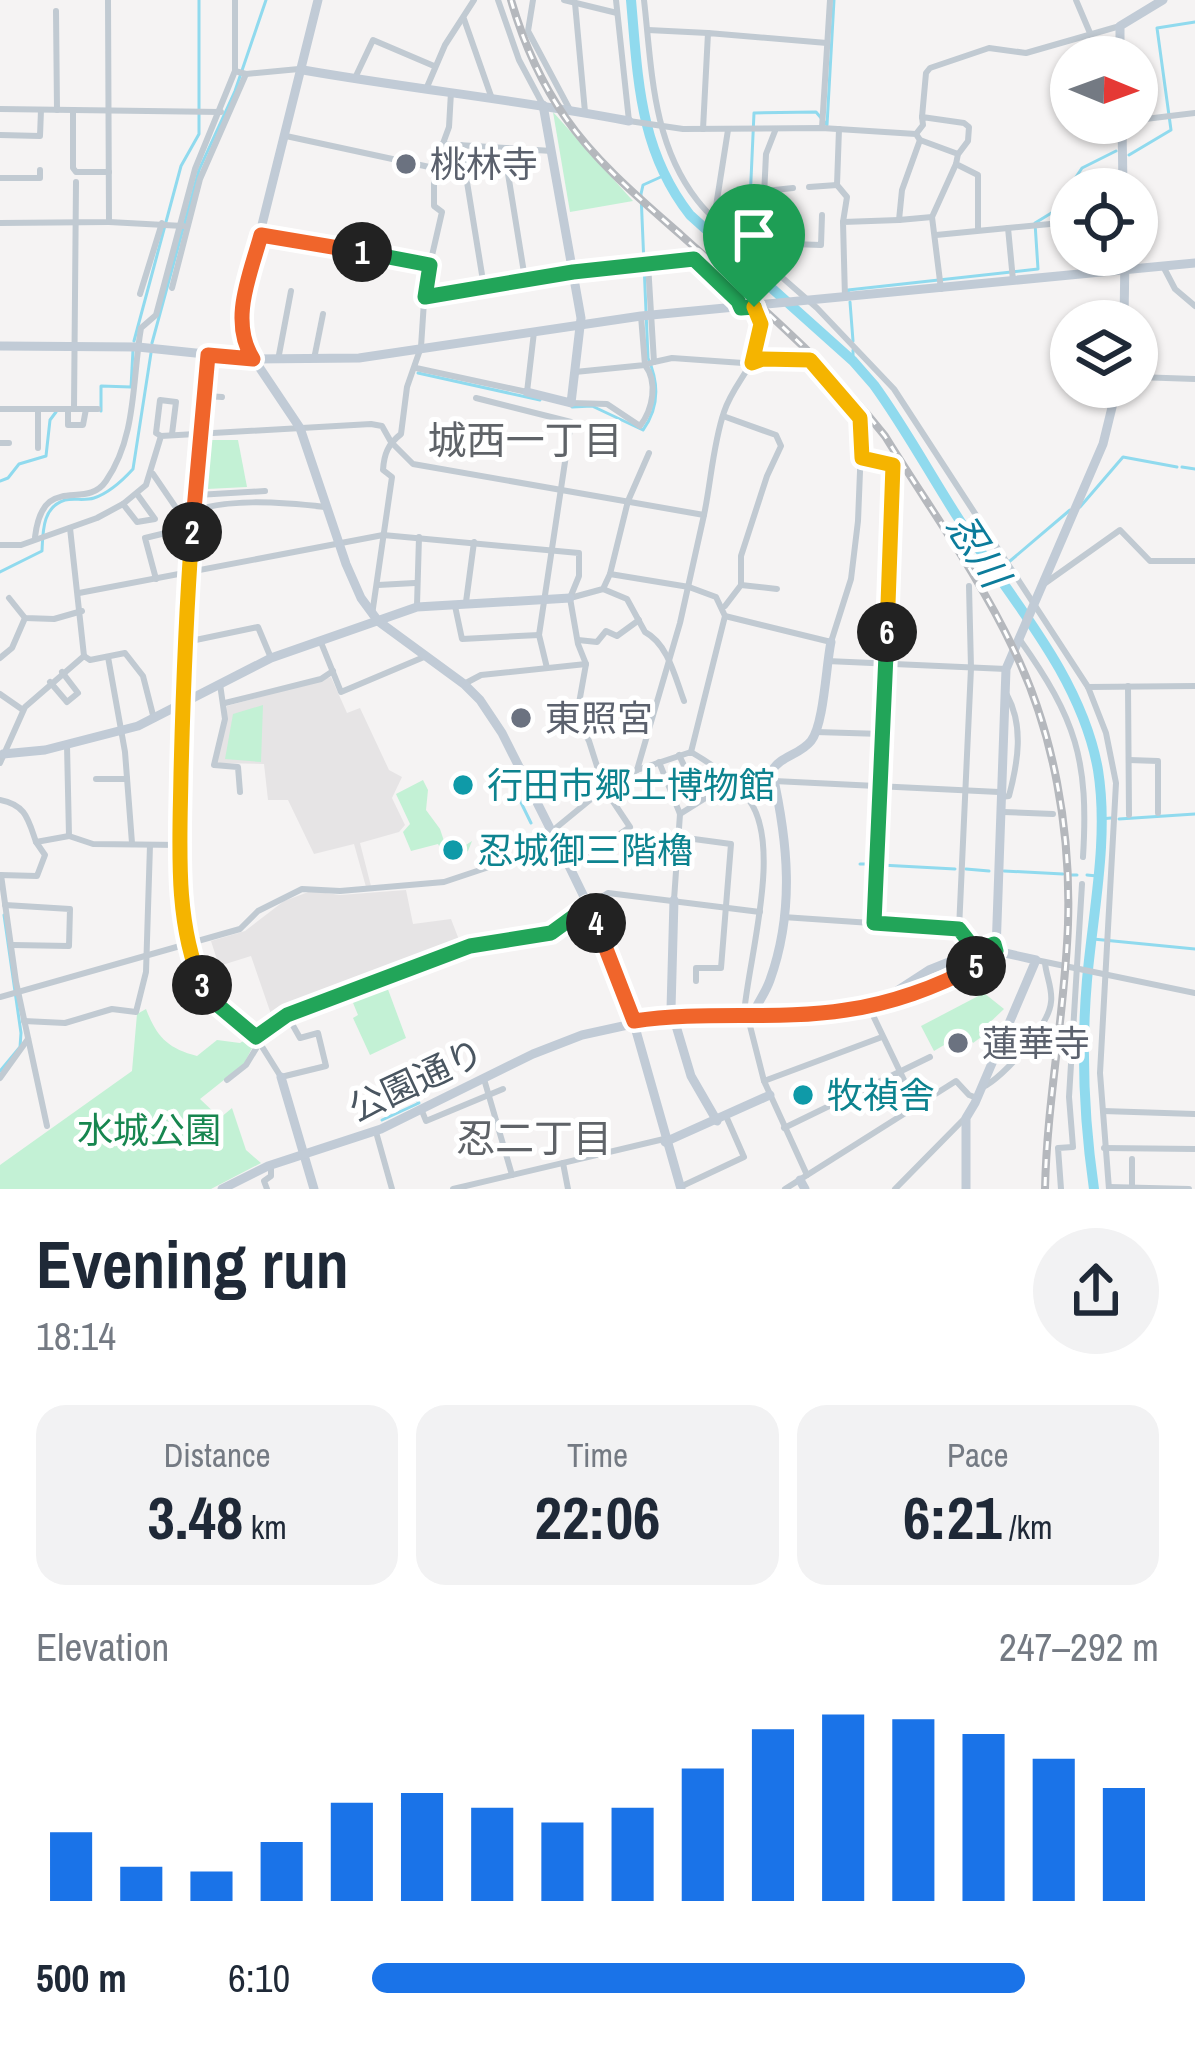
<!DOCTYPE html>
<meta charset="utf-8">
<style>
:root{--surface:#fff;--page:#f2f2f3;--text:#1f2937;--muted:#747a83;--accent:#1a73e8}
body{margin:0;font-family:"Archivo Narrow","Noto Sans JP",sans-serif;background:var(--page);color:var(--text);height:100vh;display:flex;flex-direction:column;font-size:45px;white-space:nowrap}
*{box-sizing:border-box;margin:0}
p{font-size:39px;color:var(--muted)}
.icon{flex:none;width:66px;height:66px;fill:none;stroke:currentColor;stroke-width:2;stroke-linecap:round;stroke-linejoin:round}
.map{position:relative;height:1189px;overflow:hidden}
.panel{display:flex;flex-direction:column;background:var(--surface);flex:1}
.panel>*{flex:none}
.needle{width:78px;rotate:91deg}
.buttons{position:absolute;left:1050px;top:36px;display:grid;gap:24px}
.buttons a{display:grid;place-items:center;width:108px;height:108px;border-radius:50%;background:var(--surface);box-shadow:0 3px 9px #0004;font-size:60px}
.pin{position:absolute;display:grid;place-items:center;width:102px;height:102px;color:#fff;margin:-123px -51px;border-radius:50% 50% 50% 0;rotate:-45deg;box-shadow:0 0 12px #0007}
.pin .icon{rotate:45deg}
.km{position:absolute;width:60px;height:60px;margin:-30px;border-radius:50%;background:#222;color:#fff;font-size:33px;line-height:60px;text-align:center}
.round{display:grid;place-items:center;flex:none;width:126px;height:126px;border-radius:63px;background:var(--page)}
.summary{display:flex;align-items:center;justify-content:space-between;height:204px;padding:0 36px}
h1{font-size:66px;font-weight:800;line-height:90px}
.metrics{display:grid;grid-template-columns:repeat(3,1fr);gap:18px;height:204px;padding:12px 36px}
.metrics div{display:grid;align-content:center;border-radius:30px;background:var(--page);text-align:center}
.metrics b{font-size:60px;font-weight:800}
.metrics small{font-size:33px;font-weight:400}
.metrics p{font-size:33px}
.chart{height:336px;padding:24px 36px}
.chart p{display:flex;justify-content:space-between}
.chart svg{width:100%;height:216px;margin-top:12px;stroke:var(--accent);stroke-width:6}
ul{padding:0 36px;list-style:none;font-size:39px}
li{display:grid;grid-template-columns:192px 144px 1fr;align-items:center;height:90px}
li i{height:30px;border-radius:15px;background:var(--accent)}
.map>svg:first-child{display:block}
</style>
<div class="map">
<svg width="1195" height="1189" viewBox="0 0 1195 1189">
<rect width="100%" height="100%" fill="#f5f3f3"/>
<g fill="#e6e4e5">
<polygon points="331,677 347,713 360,708 389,770 402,777 392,798 405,825 399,832 360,843 371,886 366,887 354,844 314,854 288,800 268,800 264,764 217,763 227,706"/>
<polygon points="406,890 413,924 451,919 461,945 272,1017 251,956 219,966 211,941 245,931 284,901 311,891 340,895"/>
</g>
<g fill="#c3f1d5">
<polygon points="553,112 633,201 570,212"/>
<polygon points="206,440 238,440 247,487 207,489"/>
<polygon points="263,705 261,762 225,759 233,714"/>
<polygon points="423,780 428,790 426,810 440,829 449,856 472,841 468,851 448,861 438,844 411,851 403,832 410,824 396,794"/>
<polygon points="386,984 406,1038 370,1055 353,1018 358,1015 351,998"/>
<polygon points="984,993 1004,1009 984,1028 984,1035 973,1043 966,1032 934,1051 921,1026"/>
<path d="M146 1009C157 1037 167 1048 197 1056L217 1040 240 1043 251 1036 255 1042 244 1064 200 1099 220 1118 232 1108 246 1150 261 1163 211 1189H0V1165L132 1071 137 1014Z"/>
</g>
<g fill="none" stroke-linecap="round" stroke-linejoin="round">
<g stroke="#90daee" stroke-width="3">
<polyline points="1129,155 1171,130 1157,28 1195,22"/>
<polyline points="747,268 754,113 816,112 827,125 834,0"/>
<polyline points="849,293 848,290 1038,269 1035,223 1053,212 1082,168 1116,151"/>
<polyline points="850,302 853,341"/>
<polyline points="134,341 181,166 199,134 199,0"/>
<polyline points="152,343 199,170 235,91 266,0"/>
<polyline points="853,350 853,361"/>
<polyline points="418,373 540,400"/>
<path d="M572 407 592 406 643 430C659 408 659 383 648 358L641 194 643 185 663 176"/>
<polyline points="101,411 101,386 131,387 133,350"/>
<polyline points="1182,467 1195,469"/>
<polyline points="0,481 8,478 19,464 46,456 50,420 56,412"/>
<polyline points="1080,507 1123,457 1177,467"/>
<polyline points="1010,561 1070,510"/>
<polyline points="993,571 1004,565"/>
<path d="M0 572 42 551C43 532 42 507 65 500 74 498 85 501 94 498 109 493 123 480 133 469L151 353"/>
<polyline points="509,778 531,823"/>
<polyline points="1100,819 1111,818"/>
<polyline points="1119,819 1195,814"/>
<polyline points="860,864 871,864"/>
<polyline points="881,865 955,869"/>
<polyline points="966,869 989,871"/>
<polyline points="1004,871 1063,874"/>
<polyline points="1071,875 1077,875"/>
<polyline points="1087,875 1097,876"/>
<polyline points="1093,939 1195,949"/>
<polyline points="0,1071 20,1047 21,1033 4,915"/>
<polyline points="382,1120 419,1103 416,1099"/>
</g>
<path stroke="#90daee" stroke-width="10" d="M631 0C638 78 639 150 690 215L853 361 874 385C906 429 932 478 962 524 1012 600 1082 678 1098 770 1109 838 1093 912 1087 980 1081 1050 1084 1120 1094 1189"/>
<g stroke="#c1cad2" stroke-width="6">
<polyline points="498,0 519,60 543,105"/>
<polyline points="533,0 528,31 570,110"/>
<polyline points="564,0 617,13"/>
<polyline points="616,0 629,121 683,129 822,128 916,134 920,140 958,154 956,164 978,175 978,229"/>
<path d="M644 0C652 70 652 142 697 200 714 222 739 240 760 258"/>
<polyline points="1076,0 1090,33"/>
<polyline points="575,3 585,112"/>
<polyline points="56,11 57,110"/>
<polyline points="464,19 491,96"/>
<polyline points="648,30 708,33"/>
<polyline points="235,71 235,0"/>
<polyline points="355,78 373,40 434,66"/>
<polyline points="427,87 445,45 474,0"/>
<polyline points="0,109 221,112"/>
<polyline points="73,110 73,168 76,172 109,172"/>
<polyline points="922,117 926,73 930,68 989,48 1026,53 1120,26"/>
<polyline points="1137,120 1195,113"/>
<polyline points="822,128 830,0"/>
<polyline points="703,129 708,33 827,43"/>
<polyline points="839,129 837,185 847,197 843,222"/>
<polyline points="775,131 766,154 761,259 817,308 894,389 1088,687 1106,733 1116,783 1100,1073 1109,1189"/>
<polyline points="916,134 923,125 922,117 964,123 969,127 968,141 959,153"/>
<polyline points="0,135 40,136 41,110"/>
<polyline points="286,136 434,168"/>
<polyline points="920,140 902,190 899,220 932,217 956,164"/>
<polyline points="442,144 552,151"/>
<polyline points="0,178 40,178 40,170"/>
<polyline points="76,182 74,409 98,409"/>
<polyline points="809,187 837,185"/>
<polyline points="765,191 793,188"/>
<polyline points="932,217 941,289"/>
<polyline points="714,219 728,130"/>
<polyline points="109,222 183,226"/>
<polyline points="0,223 109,222 108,0"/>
<polyline points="261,235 428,264"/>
<polyline points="936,235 1008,228"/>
<polyline points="762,243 821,245 822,215"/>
<polyline points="648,264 694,259 738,301 741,309"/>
<polyline points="1164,268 1175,289 1195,306"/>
<polyline points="525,279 648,264 654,362 672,358 743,363 802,358 810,360 862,422 858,521 851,579 831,642 725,616"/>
<polyline points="1013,280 1008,228 1071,222"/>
<polyline points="484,287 525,279 504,149"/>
<polyline points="172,288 200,179 246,74"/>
<polyline points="140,294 162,223"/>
<polyline points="425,297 484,287 461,145"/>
<polyline points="845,298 843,222 899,220"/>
<polyline points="314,359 323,314"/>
<polyline points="278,360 291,291"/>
<polyline points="416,368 527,392 534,332"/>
<polyline points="575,372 645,365 641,316"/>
<polyline points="1137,377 1195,379"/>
<polyline points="207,396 222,397"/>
<polyline points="476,398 571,422 539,635 547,668"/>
<path d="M571 403 607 404 640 426C653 409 658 382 645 365L654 362"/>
<polyline points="0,409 74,409"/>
<polyline points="68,409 68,425 83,425 86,409"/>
<polyline points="723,416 776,435 781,446 767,476 741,556 741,585 725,606"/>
<polyline points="161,436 156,433 160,400 176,402 172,434"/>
<polyline points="0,443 9,443"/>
<polyline points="38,448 38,409"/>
<polyline points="862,458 894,465 874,923"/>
<path d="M153 474 181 515C223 497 281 502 325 507"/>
<polyline points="197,495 265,491"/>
<polyline points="123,504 137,522 155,519 137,494"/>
<path d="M704 515C711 482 713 444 724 412 737 373 774 354 754 307"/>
<polyline points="70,528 84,656"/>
<path d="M35 537C43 471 85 512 106 481 137 436 132 380 141 328L156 315 195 169 235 71 246 74 299 69"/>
<polyline points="0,545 21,545 97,518 123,504 146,485 161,436 371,424 382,426 391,442 413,464 704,515 680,623 637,770"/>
<polyline points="610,574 628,501 649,453"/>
<polyline points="156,579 145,538 174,531 181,515"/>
<polyline points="1044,584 1120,530 1150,561 1195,561"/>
<polyline points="378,585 415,583"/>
<polyline points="741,585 777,589"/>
<path d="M603 589 627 599 645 632C668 644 675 677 684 701"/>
<polyline points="79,593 383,535 579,553 579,576 570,598"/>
<polyline points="9,598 25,618 54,619 82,611"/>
<polyline points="466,602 474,542"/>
<polyline points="417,605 419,537"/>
<polyline points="455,606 462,639 539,635"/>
<path d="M372 615 392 477 383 470C384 454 388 444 401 434L407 387 421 347 425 286 442 212 434 206V168L449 127 451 92"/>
<polyline points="320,640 341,692 424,657"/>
<polyline points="578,640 597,642 606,631 617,636 639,620"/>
<path d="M1020 640C1076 719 1089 760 1083 857"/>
<polyline points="186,642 258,627 271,658"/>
<polyline points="108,657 125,752 132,843"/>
<polyline points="0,658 12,648 25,618"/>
<polyline points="827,661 1006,669"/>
<polyline points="50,682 67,702 78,693 62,672"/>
<polyline points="220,684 225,719 214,765 238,767 240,792"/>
<polyline points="464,684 481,675 586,664"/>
<polyline points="1128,686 1129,815"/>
<polyline points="1088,687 1195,686"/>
<polyline points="0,694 23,710"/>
<polyline points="225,703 321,679 333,671"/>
<polyline points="563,730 576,720 586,664 578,644 570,598 603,589 610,574 689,587 716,597 725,616 691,752"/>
<polyline points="816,732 882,734"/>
<polyline points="67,745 69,836 93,844 181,845"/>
<polyline points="679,755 690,778 711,766"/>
<polyline points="1129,760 1158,761 1158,813"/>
<polyline points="659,762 680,814 674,900"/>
<polyline points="0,763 25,707 84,656 90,660 125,653 143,676 154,719"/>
<polyline points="96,779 127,779"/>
<polyline points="774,781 999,792"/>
<path d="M1001 797 1009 796C1018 762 1024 726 1007 695"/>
<path d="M0 800C26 805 28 819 36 842"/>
<polyline points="1003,812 1053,814"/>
<polyline points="680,814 731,782"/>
<polyline points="679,837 731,844 721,968 696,968 696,981"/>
<polyline points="570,868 630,827 604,788 589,741 577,718"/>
<polyline points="0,875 37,876 45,855 36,842 69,836"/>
<polyline points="1,875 16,982 47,1126"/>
<polyline points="5,905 70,909 69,946 13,945"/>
<polyline points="589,905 608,893 760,912"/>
<polyline points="783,917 959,929 976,951"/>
<polyline points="959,929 971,668 969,586"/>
<polyline points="187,944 207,996 256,1037 281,1077 326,1066 318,1033 300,1038 287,1015"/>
<polyline points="1036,960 1195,993"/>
<path d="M0 997 240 929 258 911 302 889 340 891 444 882 507 861 529 850 607 786 637 770 691 752C710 763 736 781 749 800 783 846 748 960 744 1014"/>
<polyline points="868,1005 917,1107"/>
<polyline points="747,1014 764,1081 807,1175"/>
<polyline points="24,1021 65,1023 112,1009 136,1012 146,972 150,845"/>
<polyline points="0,1078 28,1039"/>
<polyline points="484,1079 512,1175"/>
<polyline points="227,1080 246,1065 260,1042"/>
<polyline points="764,1081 882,1037"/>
<path d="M983 1087C1003 1078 1049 1026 1051 1002 1053 990 1046 975 1045 963"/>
<polyline points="422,1111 426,1121 503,1089"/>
<polyline points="1103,1111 1195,1114"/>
<polyline points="784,1128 930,1057"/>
<polyline points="376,1132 392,1189"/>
<polyline points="1104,1148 1195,1149"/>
<polyline points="1132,1159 1132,1188"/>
<polyline points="563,1163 568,1189"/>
<polyline points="680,1187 744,1157 726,1116"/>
<polyline points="1109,1187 1189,1189"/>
<polyline points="267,1189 264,1181 271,1176 271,1165"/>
<polyline points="453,1189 664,1139"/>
<polyline points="785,1189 956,1081 969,1095 977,1098"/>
<polyline points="895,1189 964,1119"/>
<polyline points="1061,1189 1058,1148 1073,1147 1069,1097 1082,884"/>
</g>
<g stroke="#c1cbd6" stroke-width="9">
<polyline points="318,0 242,305 242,328 247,349 300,428 346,564 361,598 378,621 464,684 480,700 502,733 570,868 605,940 625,992 681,1189"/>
<polyline points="1120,57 1120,26 1163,0"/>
<path d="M303 70C411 89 520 100 629 121"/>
<polyline points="1122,123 1123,189"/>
<polyline points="1124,321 1125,255"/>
<polyline points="0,346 138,347 253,359 359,358 641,316 1195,263"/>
<polyline points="527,392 571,403 581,318 543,105"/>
<polyline points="3,754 45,750 138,726 271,658 417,607 570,598"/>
<polyline points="674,900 671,1009 691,1076 717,1121"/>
<polyline points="187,944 181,845 182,703 208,355"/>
<polyline points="996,951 1006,669 1103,444 1117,387"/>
<polyline points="889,996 929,970 994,944"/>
<path d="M753 1014C758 1002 766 992 770 980 795 910 788 842 772 771 780 756 800 755 811 741 824 725 826 665 831 642"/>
<polyline points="256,1037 287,1015 470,946 551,933 588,906"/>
<polyline points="281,1077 314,1189"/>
<polyline points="665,1142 770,1095"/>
<polyline points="800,1180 805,1189"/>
<polyline points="222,1189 268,1166 381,1129 533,1054 582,1035 673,1015 850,1010 933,987 972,968 996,951"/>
<polyline points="966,1189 966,1118 975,1103 1036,960 996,951"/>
</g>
<g stroke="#b5b8bd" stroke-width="8">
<path id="rail" d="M511 0C523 41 540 81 565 117 596 162 640 199 681 235 753 300 825 360 885 436 928 506 978 574 1013 648 1054 732 1071 831 1068 924 1065 1013 1047 1100 1045 1189"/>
</g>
<use href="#rail" stroke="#fff" stroke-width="3" stroke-dasharray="9" stroke-linecap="butt"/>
</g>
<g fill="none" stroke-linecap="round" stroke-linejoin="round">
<g stroke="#fff" stroke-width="24">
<polyline id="split-1" points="362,252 430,265 425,297 573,272 694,259 738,301 741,308 754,307"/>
</g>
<g stroke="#fff" stroke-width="24">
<path id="split-2" d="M192 532 208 355 253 359C229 321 250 275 261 235L362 252"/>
</g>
<g stroke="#fff" stroke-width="24">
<path id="split-3" d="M192 532C186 613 183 694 181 774 180 843 174 921 202 985"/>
</g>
<g stroke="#fff" stroke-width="24">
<polyline id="split-4" points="202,985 207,996 256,1037 287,1015 470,946 551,933 588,906 596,923"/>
</g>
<g stroke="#fff" stroke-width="24">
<path id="split-5" d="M596 923 634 1021C704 1010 776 1021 846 1010 890 1004 937 987 976 966"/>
</g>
<g stroke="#fff" stroke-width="24">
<polyline id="split-6" points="887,632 874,923 959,929 976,951 994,944 996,951 976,966"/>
</g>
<g stroke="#fff" stroke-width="24">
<polyline id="split-7" points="754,307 761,324 752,363 763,359 810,360 860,418 862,458 893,465 887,632"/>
</g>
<use href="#split-1" stroke="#22a559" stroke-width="15"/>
<use href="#split-2" stroke="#f0652b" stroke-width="15"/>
<use href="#split-3" stroke="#f5b400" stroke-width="15"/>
<use href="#split-4" stroke="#22a559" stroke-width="15"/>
<use href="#split-5" stroke="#f0652b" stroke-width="15"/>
<use href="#split-6" stroke="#22a559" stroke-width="15"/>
<use href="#split-7" stroke="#f5b400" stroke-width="15"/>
</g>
<g fill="#6b7280" stroke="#fff" stroke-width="4.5">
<circle cx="406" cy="164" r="12"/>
<circle cx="521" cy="718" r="12"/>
<circle cx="958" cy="1043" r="12"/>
</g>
<g fill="#0f9aa8" stroke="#fff" stroke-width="4.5">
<circle cx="463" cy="785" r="12"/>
<circle cx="453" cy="850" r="12"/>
<circle cx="803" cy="1095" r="12"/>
</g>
<g text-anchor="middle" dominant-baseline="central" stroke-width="10" stroke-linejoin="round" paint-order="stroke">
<g font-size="36" fill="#5b616d" stroke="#fff" text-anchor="start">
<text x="430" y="164">桃林寺</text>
<text x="545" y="718">東照宮</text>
<text x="982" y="1043">蓮華寺</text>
</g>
<g font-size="36" fill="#0d838f" stroke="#fff" text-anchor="start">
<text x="487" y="785">行田市郷土博物館</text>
<text x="477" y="850">忍城御三階櫓</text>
<text x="827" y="1095">牧禎舎</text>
</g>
<g font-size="36" fill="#4a5661" stroke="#fff">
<text transform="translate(416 1080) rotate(-25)">公園通り</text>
</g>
<g font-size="36" fill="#17864f" stroke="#fff">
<text x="149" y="1130">水城公園</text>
</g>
<g font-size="39" fill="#5f6368" stroke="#fff">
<text x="525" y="440">城西一丁目</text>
<text x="534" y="1138">忍二丁目</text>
</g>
<g font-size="39" font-style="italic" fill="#0c7c9b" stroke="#fff">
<text transform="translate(978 550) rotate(57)">忍川</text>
</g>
</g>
</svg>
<div class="buttons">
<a><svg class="needle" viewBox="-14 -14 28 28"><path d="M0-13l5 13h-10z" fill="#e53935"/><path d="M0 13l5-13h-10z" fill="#747a83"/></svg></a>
<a><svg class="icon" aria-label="locate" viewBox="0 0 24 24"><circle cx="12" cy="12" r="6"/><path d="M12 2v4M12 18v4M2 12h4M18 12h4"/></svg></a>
<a><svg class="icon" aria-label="layers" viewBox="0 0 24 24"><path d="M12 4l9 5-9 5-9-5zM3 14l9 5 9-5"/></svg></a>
</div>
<div class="pin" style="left:754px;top:307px;background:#1e9e55"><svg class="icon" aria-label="arrive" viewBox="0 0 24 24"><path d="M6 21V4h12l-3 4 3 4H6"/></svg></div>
<b class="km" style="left:362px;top:252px">1</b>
<b class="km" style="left:192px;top:532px">2</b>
<b class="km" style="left:202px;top:985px">3</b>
<b class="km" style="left:596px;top:923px">4</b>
<b class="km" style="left:976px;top:966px">5</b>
<b class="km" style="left:887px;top:632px">6</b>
</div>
<section class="panel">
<div class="summary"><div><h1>Evening run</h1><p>18:14</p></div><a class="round"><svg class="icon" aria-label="share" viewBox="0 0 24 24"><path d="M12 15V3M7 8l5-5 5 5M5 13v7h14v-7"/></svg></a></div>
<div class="metrics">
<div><p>Distance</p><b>3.48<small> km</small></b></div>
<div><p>Time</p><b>22:06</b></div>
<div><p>Pace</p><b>6:21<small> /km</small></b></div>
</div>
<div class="chart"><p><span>Elevation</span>247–292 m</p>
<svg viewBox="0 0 160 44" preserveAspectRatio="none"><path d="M5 44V30M15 44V37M25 44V38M35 44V32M45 44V24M55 44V22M65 44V25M75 44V28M85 44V25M95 44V17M105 44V9M115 44V6M125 44V7M135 44V10M145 44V15M155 44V21"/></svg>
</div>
<ul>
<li><b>500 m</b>6:10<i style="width:83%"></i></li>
</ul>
</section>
